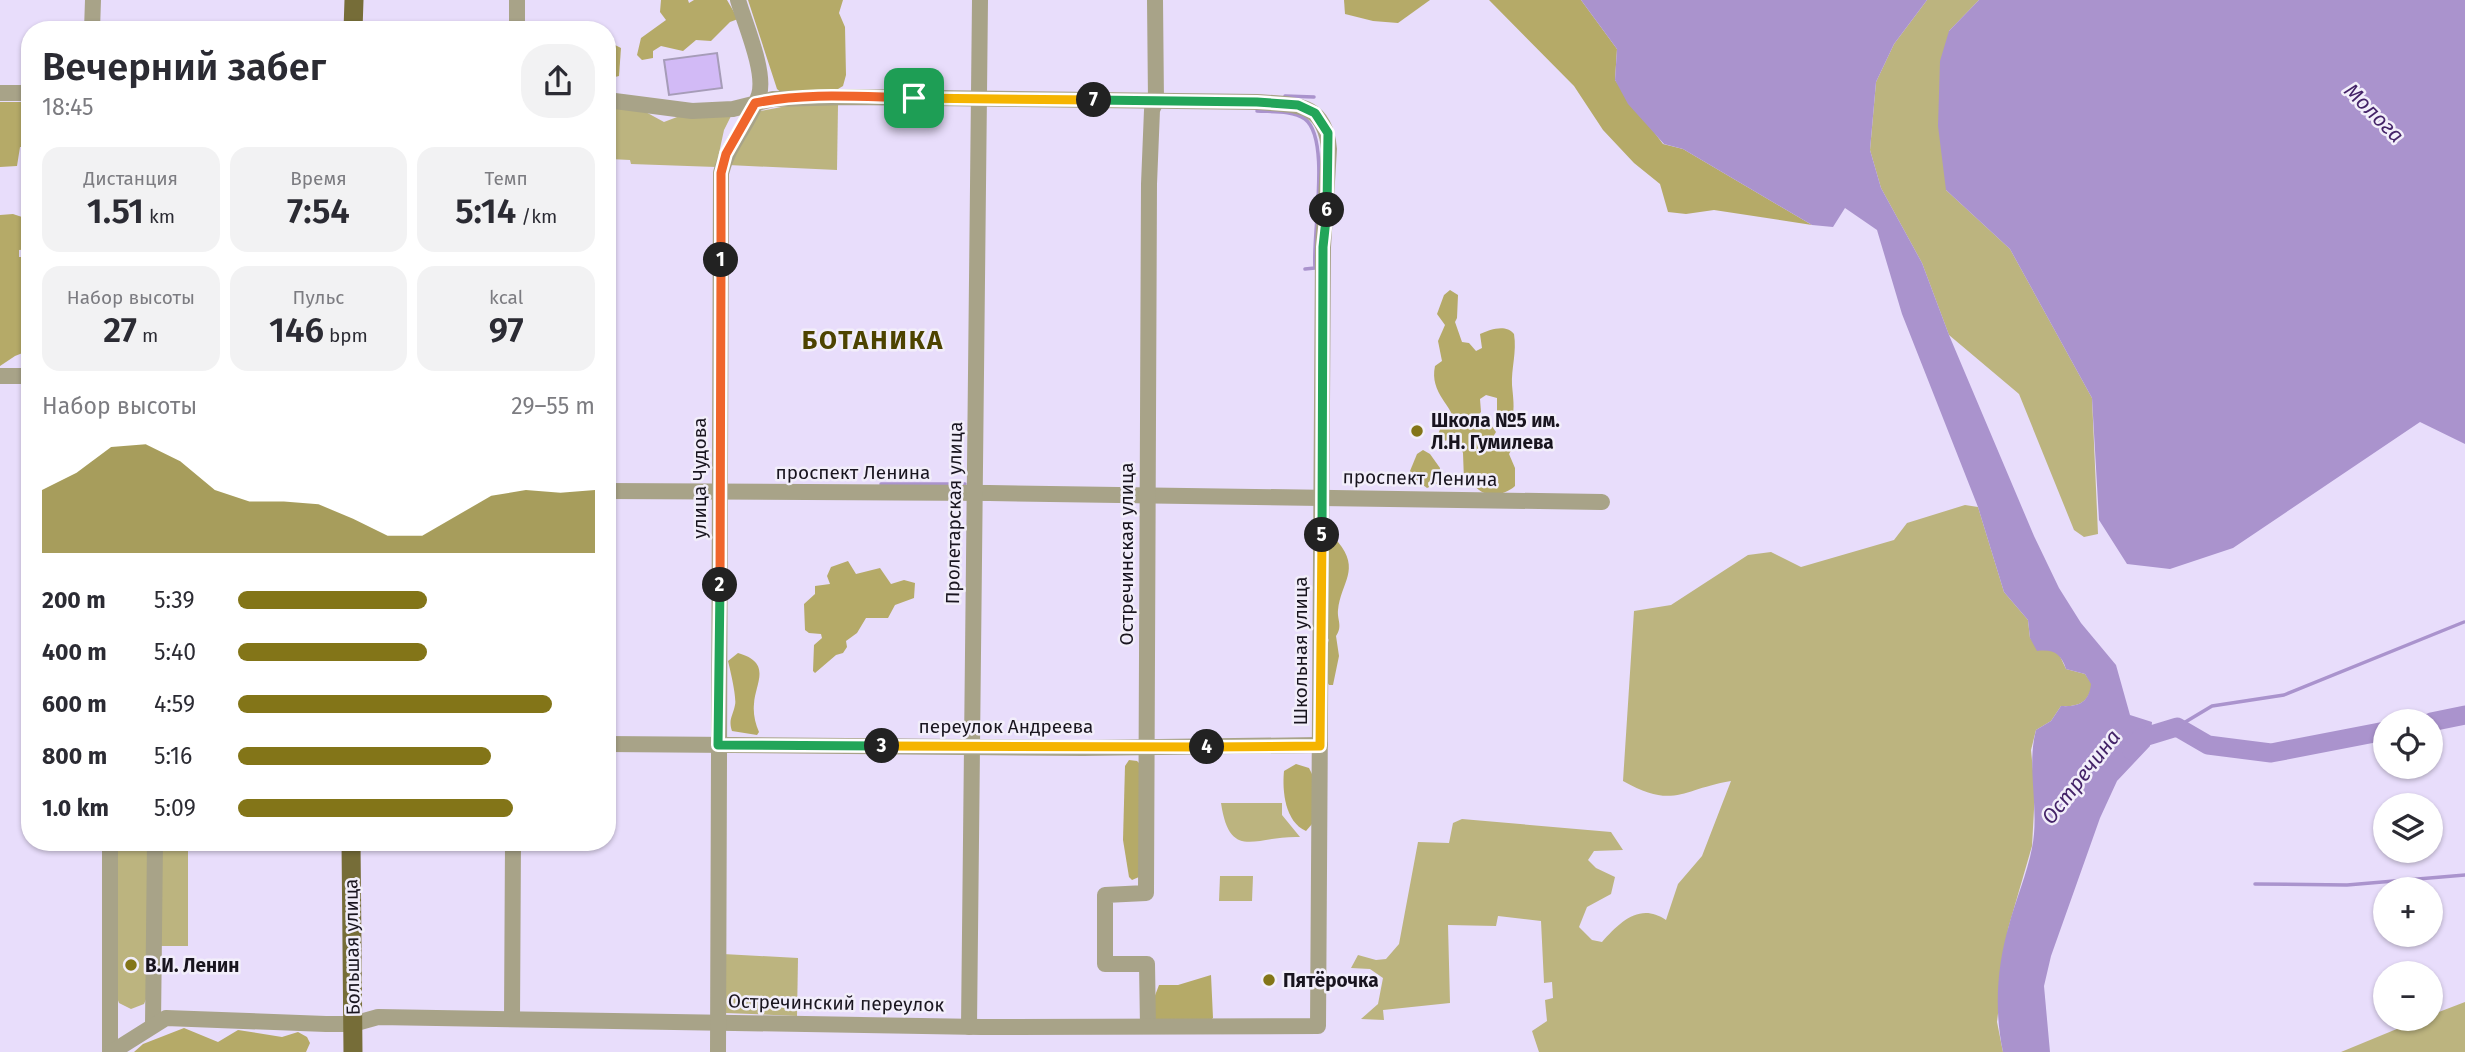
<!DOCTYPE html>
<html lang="ru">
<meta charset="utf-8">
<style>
:root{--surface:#fff;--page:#f2f2f3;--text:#2b2b33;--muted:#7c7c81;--accent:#837518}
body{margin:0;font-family:"Fira Sans",sans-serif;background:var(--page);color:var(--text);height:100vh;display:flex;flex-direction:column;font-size:26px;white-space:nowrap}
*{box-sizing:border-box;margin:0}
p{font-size:23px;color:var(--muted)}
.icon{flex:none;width:38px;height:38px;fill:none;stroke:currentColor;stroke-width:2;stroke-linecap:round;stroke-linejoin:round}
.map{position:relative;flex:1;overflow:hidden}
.sheet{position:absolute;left:21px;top:21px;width:595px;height:830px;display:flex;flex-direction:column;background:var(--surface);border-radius:28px;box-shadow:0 2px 5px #0004}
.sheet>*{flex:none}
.buttons{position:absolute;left:2373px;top:709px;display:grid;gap:14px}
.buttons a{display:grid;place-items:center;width:70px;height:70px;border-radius:50%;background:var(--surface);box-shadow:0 2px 5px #0004;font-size:35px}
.pin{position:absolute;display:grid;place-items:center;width:60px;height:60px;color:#fff;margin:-30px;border-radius:14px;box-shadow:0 4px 10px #0006}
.km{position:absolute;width:35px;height:35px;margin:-18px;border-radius:50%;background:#222;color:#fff;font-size:19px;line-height:35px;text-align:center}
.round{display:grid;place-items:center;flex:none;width:74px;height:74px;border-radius:28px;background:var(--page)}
.head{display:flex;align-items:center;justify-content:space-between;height:119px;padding:0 21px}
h1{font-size:38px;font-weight:600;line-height:52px}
.figures{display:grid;grid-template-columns:repeat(3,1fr);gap:10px;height:119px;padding:7px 21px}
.figures div{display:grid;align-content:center;border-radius:18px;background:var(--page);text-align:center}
.figures b{font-size:35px;font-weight:600}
.figures small{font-size:19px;font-weight:400}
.figures p{font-size:19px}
.chart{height:196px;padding:14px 21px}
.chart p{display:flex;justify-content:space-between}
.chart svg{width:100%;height:126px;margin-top:7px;fill:var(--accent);opacity:.7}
ul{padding:0 21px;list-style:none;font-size:23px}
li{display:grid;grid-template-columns:112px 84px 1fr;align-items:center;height:52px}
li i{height:18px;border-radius:9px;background:var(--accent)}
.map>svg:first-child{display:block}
</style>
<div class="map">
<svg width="2465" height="1052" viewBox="0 0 2465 1052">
<rect width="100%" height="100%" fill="#e8ddfb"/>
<g fill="#bcb47f">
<polygon points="1927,0 1979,0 1949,31 1946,190 2010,249 2092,398 2098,534 2084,537 2074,530 2019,394 1949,335 1922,263 1881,188 1870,150 1876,82 1894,44"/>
<polygon points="613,104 642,110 664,122 685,114 731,116 724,130 716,167 631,164 630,160 610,159"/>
<polygon points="792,105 838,105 837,170 728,165 760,111"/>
<path d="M1965 505 1978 507 2004 592 2028 620 2030 638 2059 654 2066 669 2085 674 2092 684C2089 703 2078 707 2061 706L2051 721 2036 730 2031 750 2035 791 2032 846 2008 929 1997 1022 2003 1052H1539L1532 1031 1547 1021 1545 1000 1553 998 1552 982 1544 983 1541 921 1498 916 1496 926 1448 925 1450 1003 1383 1010 1384 1020 1361 1019 1378 1004 1383 978 1370 969 1351 968 1358 955 1376 960 1386 959 1399 944 1418 842 1449 843 1453 823 1462 819 1611 832 1623 850 1594 851 1588 860 1596 868 1615 877 1611 894 1587 907 1579 927 1592 940 1602 942C1620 922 1640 902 1666 920L1678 884 1702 856 1731 781C1682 789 1674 810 1623 781L1634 611 1671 605 1748 555 1771 552 1801 567 1894 540 1907 523Z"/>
<path d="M1221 803H1282V815L1300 837C1256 835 1230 863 1221 803Z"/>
<polygon points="116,842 148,842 147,997 144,1004 131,1009 119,1003 116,995"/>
<polygon points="160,842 188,842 188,946 158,946"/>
<polygon points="1220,876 1253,876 1252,901 1219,901"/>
<polygon points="723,954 798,958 797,1016 726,1013"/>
<polygon points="2465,1002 2465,1052 2341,1052 2421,1019 2431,1018 2431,1015"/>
</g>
<g fill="#b5aa68">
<polygon points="661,0 688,0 689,3 694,0 727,0 738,19 730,22 711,41 696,40 683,51 661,46 653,51 653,58 642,60 637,55 641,38 666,20 660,12"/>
<polygon points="748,0 843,0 839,13 845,27 846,75 843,86 833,92 783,94 777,89"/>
<polygon points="1344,0 1430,0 1398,23 1373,21 1345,14"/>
<polygon points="1489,0 1581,0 1617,49 1615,80 1663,144 1683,149 1812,225 1714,210 1686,214 1668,212 1660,184 1634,163 1603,130 1574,86"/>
<polygon points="607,41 621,48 619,76 607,79"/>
<polygon points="0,102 30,102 30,147 20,147 17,166 0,167"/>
<polygon points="13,214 28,219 30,249 19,250 19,257 30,257 30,350 15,356 0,366 0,215"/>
<path d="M1450 290 1458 295 1457 318 1455 322 1462 342 1469 343 1476 351 1482 348 1480 334C1491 329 1506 324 1514 334 1517 352 1511 369 1512 385 1513 397 1515 408 1512 419L1502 420 1497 415V398L1486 395 1480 399 1481 412 1470 424 1475 426 1481 420 1491 425 1496 432 1491 440 1495 444 1503 440H1517L1509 454 1515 468V486C1503 497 1480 499 1473 482L1464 481 1463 453 1456 436 1450 435 1446 441 1438 435 1442 423 1454 422C1454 407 1429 393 1435 366L1442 361 1438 341 1445 325 1437 314 1444 295Z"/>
<polygon points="1423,450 1430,454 1440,468 1438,483 1427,488 1414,478 1410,471 1417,454"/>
<path d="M1333 541 1338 542C1361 570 1341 582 1338 610 1337 620 1343 626 1336 636L1339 656 1333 685H1329C1322 674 1324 653 1329 640L1325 633 1328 546Z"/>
<polygon points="848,561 856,574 880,568 891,584 904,580 915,583 914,598 895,605 888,618 866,618 857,633 846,641 847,647 843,653 836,655 815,673 813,671 814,645 822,638 821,634 809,633 805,630 804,604 815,594 815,586 830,584 827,576 831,567"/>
<path d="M738 653C773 663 755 683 754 704 753 713 755 723 759 732L757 735 732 731C728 719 733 716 735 705 737 698 730 669 728 661Z"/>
<polygon points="1129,760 1137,761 1143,767 1139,877 1132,880 1129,877 1123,840 1125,766"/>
<path d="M1296 764 1309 768 1312 774V824L1306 831C1285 822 1282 791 1284 771Z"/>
<polygon points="1211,975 1213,1018 1206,1024 1152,1020 1151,1006 1159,985 1178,985"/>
<polygon points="184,1028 218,1042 238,1030 282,1037 298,1032 307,1037 310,1043 306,1052 134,1052 143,1044"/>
</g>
<g fill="#aa93cd">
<path d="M1581 0H1927L1894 44 1876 82 1870 150 1881 188 1922 263 1949 335 2034 536 2059 588 2081 623 2116 665 2130 715 2152 722 2150 746 2117 781 2100 818 2051 956 2044 986 2050 1052H2003C1994 1010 1997 966 2009 925 2016 899 2027 874 2032 848 2040 809 2026 768 2036 730L2051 721 2061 706C2078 707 2089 703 2091 684L2085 674 2066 669C2061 653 2053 649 2037 651L2030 638 2028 620 2004 592 1978 507 1902 314 1877 230 1845 208 1833 227 1812 225 1683 149 1664 144 1628 104 1615 80 1617 49Z"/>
<polygon points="1979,0 2465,0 2465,444 2420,422 2233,548 2170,569 2127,564 2099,520 2092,398 2010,249 1946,190 1938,126 1940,61 1949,31"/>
</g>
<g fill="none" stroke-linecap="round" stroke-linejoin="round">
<g stroke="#aa93cd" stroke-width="3.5">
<polyline points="1285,96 1314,97"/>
<path d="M1257 111C1272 112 1292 110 1305 119 1331 139 1312 235 1315 268L1305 269"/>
<polyline points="881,484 965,484"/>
<polyline points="2177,727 2212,706 2284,695 2464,622"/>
<polyline points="2255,884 2347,885 2465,875"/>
</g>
<g stroke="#aa93cd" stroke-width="19">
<polyline points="2431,722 2465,715"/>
<polyline points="2131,750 2141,738 2177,727 2208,745 2271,753 2385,731"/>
</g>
</g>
<polygon fill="#d2baf6" stroke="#a69cb8" stroke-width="2" points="717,53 722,88 669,95 664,60"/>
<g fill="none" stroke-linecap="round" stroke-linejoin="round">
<g stroke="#a8a388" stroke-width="16">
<polyline points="92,30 93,0"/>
<polyline points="517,30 517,0"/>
<polyline points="0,93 30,93"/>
<polyline points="0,376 30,376"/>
<polyline points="607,491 989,493 1602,502"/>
<polyline points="607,744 1083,748 1320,745"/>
<polyline points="512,1018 513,842"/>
<polyline points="153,1024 155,842"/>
<polyline points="1148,1026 1147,964 1105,964 1105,895 1146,893 1149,184 1152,110 1156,101 1155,0"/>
<polyline points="969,1027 980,0"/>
<polyline points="110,1052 110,842"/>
<path d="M112 1052 166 1018 326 1024H353L378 1017 981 1027 1318 1026 1323 247 1329 149C1325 102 1296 105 1257 102L849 97 773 99 733 109 692 111 607 100"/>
<path d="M718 1052 721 173C728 144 750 123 759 95 766 72 745 24 738 0"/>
</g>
<g stroke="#766d38" stroke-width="19">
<polyline points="353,30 354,0"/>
<polyline points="351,842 353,1052"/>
</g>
</g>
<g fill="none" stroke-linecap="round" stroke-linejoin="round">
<g stroke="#fff" stroke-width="14">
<path id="split-1" d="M721 260V173L726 154 755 103C806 92 862 97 914 98"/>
</g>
<g stroke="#fff" stroke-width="14">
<polyline id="split-2" points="720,585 721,260"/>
</g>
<g stroke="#fff" stroke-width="14">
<polyline id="split-3" points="720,585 718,745 882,746"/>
</g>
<g stroke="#fff" stroke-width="14">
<polyline id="split-4" points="882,746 1207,747"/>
</g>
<g stroke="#fff" stroke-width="14">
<polyline id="split-5" points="1207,747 1320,746 1322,535"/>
</g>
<g stroke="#fff" stroke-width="14">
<polyline id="split-6" points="1322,535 1323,247 1327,210"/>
</g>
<g stroke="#fff" stroke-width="14">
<polyline id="split-7" points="1094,100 1257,102 1298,105 1315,113 1328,133 1327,210"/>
</g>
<g stroke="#fff" stroke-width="14">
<polyline id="split-8" points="914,98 1094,100"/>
</g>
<use href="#split-1" stroke="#f0652b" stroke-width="9"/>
<use href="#split-2" stroke="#f0652b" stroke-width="9"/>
<use href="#split-3" stroke="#22a559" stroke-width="9"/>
<use href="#split-4" stroke="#f5b400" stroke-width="9"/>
<use href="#split-5" stroke="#f5b400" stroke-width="9"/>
<use href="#split-6" stroke="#22a559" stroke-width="9"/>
<use href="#split-7" stroke="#22a559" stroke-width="9"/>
<use href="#split-8" stroke="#f5b400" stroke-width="9"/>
</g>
<g fill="#837518" stroke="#f2eefa" stroke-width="2.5">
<circle cx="1417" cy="431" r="7"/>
<circle cx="131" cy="965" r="7"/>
<circle cx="1269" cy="980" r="7"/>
</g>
<g text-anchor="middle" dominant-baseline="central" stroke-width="5" stroke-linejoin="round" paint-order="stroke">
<g font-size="19" font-weight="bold" fill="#19151f" stroke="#f2eefa" text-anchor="start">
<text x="1431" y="420">Школа №5 им.<tspan x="1431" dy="22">Л.Н. Гумилева</tspan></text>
<text x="145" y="965">В.И. Ленин</text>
<text x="1283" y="980">Пятёрочка</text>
</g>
<g font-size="19" fill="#19151f" stroke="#f2eefa">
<text x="853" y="472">проспект Ленина</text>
<text transform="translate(699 478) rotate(-90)">улица Чудова</text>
<text transform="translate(1420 478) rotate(1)">проспект Ленина</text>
<text transform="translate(954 513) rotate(-89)">Пролетарская улица</text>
<text transform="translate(1126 554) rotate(-90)">Остречинская улица</text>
<text transform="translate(1300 651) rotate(-90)">Школьная улица</text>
<text x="1006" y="726">переулок Андреева</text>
<text transform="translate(352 947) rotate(-91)">Большая улица</text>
<text transform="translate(836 1003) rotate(1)">Остречинский переулок</text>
</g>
<g font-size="21" font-style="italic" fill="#442368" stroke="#f2eefa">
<text transform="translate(2374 113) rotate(45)">Молога</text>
<text transform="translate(2081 777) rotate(-52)">Остречина</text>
</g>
<g font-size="26" font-weight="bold" letter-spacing="2" fill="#4d4300" stroke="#f2eefa">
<text x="873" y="340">БОТАНИКА</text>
</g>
</g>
</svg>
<div class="buttons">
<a><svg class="icon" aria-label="locate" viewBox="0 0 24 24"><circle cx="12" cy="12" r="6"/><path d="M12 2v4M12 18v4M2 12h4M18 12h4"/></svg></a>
<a><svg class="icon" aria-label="layers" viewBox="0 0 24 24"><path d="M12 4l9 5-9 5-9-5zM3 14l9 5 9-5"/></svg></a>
<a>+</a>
<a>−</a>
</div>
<div class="pin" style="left:914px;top:98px;background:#1e9e55"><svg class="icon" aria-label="arrive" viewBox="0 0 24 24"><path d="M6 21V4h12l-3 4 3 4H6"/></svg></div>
<b class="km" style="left:721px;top:260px">1</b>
<b class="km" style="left:720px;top:585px">2</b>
<b class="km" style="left:882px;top:746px">3</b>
<b class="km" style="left:1207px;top:747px">4</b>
<b class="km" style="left:1322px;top:535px">5</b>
<b class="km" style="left:1327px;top:210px">6</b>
<b class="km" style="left:1094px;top:100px">7</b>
<section class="sheet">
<div class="head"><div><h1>Вечерний забег</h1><p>18:45</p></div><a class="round"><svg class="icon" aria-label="share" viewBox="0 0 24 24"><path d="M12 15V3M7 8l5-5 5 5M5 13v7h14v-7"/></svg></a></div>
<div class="figures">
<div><p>Дистанция</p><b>1.51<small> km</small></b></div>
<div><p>Время</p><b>7:54</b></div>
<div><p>Темп</p><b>5:14<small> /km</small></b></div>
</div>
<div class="figures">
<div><p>Набор высоты</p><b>27<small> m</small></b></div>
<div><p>Пульс</p><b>146<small> bpm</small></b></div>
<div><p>kcal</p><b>97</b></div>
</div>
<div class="chart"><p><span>Набор высоты</span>29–55 m</p>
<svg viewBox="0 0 160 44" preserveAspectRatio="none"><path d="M0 44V22L10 16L20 7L30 6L40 12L50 22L60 26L70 26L80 27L90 32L100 38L110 38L120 31L130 24L140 22L150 23L160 22V44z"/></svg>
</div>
<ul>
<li><b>200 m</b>5:39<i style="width:53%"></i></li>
<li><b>400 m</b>5:40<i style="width:53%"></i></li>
<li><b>600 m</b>4:59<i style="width:88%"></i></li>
<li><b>800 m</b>5:16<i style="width:71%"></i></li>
<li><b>1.0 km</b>5:09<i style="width:77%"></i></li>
</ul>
</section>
</div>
